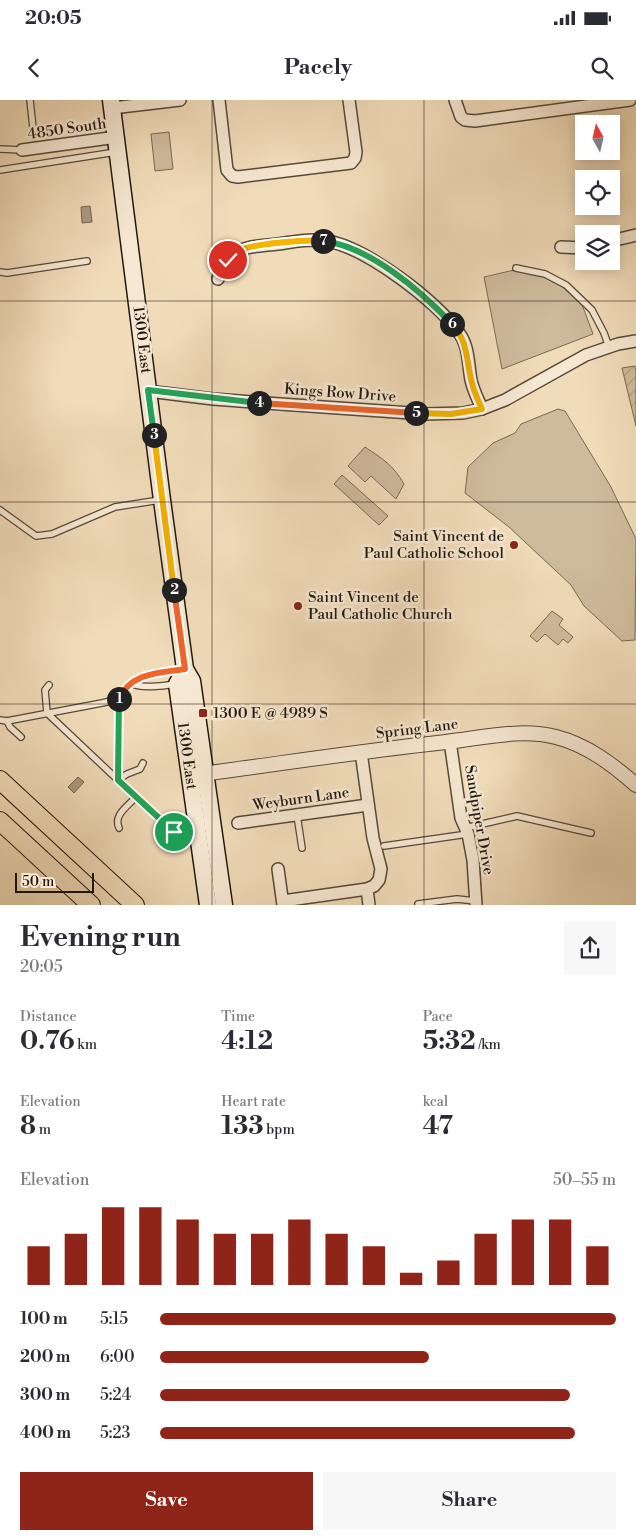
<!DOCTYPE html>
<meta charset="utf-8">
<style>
:root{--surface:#fff;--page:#f7f7f7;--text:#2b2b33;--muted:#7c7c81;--accent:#8f2418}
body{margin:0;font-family:"Libre Bodoni",serif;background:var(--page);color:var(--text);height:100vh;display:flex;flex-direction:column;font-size:19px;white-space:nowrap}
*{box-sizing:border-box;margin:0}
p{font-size:16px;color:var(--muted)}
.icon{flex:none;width:28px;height:28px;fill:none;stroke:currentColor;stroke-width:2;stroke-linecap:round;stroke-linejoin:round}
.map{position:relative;height:805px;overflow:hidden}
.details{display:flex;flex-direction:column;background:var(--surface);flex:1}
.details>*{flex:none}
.needle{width:32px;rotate:352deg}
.buttons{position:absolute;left:575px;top:15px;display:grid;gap:10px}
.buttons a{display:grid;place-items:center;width:45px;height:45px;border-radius:0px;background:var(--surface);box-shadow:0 2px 12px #0003;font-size:25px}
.scale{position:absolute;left:15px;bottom:12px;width:79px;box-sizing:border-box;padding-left:5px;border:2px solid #221810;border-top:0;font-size:14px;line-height:18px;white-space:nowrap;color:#221810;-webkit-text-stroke:4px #f6e8d2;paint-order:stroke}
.pin{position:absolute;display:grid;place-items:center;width:42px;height:42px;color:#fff;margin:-21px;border:2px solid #fff;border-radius:50%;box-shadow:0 1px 5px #0007}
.km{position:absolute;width:25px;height:25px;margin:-12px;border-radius:50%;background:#222;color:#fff;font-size:14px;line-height:25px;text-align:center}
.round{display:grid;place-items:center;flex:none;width:52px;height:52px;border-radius:0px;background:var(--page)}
.summary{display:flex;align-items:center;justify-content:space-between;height:85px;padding:0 20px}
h1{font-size:28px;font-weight:700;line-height:38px}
.figures{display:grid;grid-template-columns:repeat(3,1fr);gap:8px;height:85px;padding:5px 20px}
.figures div{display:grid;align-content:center}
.figures b{font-size:25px;font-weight:700}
.figures small{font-size:14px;font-weight:400}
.figures p{font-size:14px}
.chart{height:140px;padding:10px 20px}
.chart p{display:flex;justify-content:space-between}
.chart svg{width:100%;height:90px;margin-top:5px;stroke:var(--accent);stroke-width:6}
.action{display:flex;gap:10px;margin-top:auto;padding:10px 20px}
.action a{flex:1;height:58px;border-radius:0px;background:var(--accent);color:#fff;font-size:20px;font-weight:700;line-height:58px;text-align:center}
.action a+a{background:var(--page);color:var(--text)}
ul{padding:0 20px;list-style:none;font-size:16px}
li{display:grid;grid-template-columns:80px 60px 1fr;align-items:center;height:38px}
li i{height:12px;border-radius:6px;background:var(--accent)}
.status{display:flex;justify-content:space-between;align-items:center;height:35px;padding:0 25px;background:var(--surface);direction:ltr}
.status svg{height:14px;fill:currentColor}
header{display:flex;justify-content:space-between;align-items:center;height:65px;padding:0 20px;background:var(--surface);font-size:22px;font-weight:700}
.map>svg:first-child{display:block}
</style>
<div class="status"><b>20:05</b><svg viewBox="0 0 49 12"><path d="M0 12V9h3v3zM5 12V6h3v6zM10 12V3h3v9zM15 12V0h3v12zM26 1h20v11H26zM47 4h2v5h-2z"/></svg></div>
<header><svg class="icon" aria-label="back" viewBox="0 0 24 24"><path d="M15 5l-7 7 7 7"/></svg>Pacely<svg class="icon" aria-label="search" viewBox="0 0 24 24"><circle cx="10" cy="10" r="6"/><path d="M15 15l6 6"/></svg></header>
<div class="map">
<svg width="636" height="805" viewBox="0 0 636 805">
<defs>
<pattern id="garden-furrows" width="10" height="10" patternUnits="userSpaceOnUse" patternTransform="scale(1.25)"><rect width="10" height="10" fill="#cebb9c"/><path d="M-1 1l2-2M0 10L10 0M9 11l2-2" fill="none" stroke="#b1a085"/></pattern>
</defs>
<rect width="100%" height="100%" fill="#f1dcb9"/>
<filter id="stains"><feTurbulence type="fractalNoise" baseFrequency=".004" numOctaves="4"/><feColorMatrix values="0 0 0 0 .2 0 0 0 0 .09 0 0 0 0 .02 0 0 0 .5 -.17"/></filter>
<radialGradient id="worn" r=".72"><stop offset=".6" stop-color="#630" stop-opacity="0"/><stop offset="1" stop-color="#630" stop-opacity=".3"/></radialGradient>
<g fill="#cebb9c" stroke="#786a56">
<polygon points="169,32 173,69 155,71 151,34"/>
<polygon points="514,170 546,176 580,199 593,234 502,269 484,177"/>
<polygon points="558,309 565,311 611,387 636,439 635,540 622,541 584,506 571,485 509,427 465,393 468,367 493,343 515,333 521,324"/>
<path d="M365 347C383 359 393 365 404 384L396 399 371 376 365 382 348 366Z"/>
<polygon points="342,375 388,416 379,425 334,384"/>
<polygon points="552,511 563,519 559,525 573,537 568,543 563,539 558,545 545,534 537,542 530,536"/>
</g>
<polygon fill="url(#garden-furrows)" stroke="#786a56" points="635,266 636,272 636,326 622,268"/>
<g fill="#ab9980" stroke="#746553">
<polygon points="90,106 92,122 82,123 81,107"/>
<polygon points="78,677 84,682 74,693 68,687"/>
</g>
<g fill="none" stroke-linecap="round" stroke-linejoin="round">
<g stroke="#56493a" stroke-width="8">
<g id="service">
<polyline points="30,0 34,37"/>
<polyline points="0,49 22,50"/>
<polyline points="0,70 116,52"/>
<polyline points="516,168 545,174 566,185 592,210 604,233 609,247"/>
<polyline points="0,172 7,173 87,161"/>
<polyline points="0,410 36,436 52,434 115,407 160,400"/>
<path d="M131 583C139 589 164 586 175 584"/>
<polyline points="49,585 45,590 47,613 173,732"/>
<polyline points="0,620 7,621 102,603 119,599"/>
<polyline points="7,621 10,627 21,637"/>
<path d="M118 680 119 599C131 573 157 574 182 570"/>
<polyline points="118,680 127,674 140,669 143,663"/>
<polyline points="297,715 302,748"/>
<path d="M119 728C113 715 128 706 136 697"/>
<polyline points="465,728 517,716 591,733"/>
<polyline points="384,746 468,734"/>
<polyline points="418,804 457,799 476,801"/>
</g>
</g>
<g stroke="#56493a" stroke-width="14">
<g id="minor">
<polyline points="219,0 227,70 232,76 238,77 351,63 355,58 356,52 349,0"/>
<polyline points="455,0 461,17 465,20 475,21 630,0"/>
<polyline points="112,8 180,0"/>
<polyline points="22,50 117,37"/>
<polyline points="611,141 636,135"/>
<polyline points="561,147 584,148"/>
<path d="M218 179C235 145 242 148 278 144 294 142 311 138 327 141 365 147 437 201 459 233 469 246 468 264 471 280 473 290 478 299 482 309"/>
<polyline points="148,291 213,299 280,304 425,314 463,313 482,309 505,300 586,255 618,244 636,241"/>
<polyline points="450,641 461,718 468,734 473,760 476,805"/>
<polyline points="238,723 368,705"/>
<polyline points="278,769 283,805"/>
<polyline points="367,789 369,805"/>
<polyline points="283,801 367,789 374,786 379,780 381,769 373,738 361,652"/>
</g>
</g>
<g stroke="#56493a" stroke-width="16">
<path id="tertiary" d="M194 675C278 664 362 651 446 642 482 638 520 628 556 637 587 645 612 664 636 685"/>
</g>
<g stroke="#221810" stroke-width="19">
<g id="secondary">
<polyline points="111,0 162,400 185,569 192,581 224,805"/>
<polyline points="185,569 177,584 208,805"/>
</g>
</g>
<g stroke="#221810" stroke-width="20">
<g id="primary">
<polyline points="0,680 135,805"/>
<polyline points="0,721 91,805"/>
</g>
</g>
<use href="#service" stroke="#f6e8d2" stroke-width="5.5"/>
<use href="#minor" stroke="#f6e8d2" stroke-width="11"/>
<use href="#tertiary" stroke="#f6e8d2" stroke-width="14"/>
<use href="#secondary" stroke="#f6e8d2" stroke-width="16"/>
<use href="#primary" stroke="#f1dcb9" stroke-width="18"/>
</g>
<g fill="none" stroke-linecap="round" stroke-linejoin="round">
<g stroke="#fff" stroke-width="10">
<polyline id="split-1" points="119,599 118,680 174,732"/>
</g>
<g stroke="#fff" stroke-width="10">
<path id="split-2" d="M119 599C131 572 160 573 185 569L174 490"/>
</g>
<g stroke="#fff" stroke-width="10">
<polyline id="split-3" points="154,335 174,490"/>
</g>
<g stroke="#fff" stroke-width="10">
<polyline id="split-4" points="154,335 148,290 259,303"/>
</g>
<g stroke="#fff" stroke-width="10">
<polyline id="split-5" points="259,303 416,313"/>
</g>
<g stroke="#fff" stroke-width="10">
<path id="split-6" d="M416 313 451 314 482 309C478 300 474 292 472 283 466 261 469 242 452 224"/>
</g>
<g stroke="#fff" stroke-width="10">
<path id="split-7" d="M323 141C369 146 421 191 452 224"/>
</g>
<g stroke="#fff" stroke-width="10">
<path id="split-8" d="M228 160C231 156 235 152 240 150 254 144 307 139 323 141"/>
</g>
<use href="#split-1" stroke="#22a559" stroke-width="6"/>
<use href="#split-2" stroke="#f0652b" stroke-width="6"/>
<use href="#split-3" stroke="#f5b400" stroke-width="6"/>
<use href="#split-4" stroke="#22a559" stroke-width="6"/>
<use href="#split-5" stroke="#f0652b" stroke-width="6"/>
<use href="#split-6" stroke="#f5b400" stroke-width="6"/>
<use href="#split-7" stroke="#22a559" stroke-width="6"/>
<use href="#split-8" stroke="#f5b400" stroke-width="6"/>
</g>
<path fill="none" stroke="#221810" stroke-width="1" stroke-opacity="0.55" d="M212 0V805M424 0V805M0 201H636M0 402H636M0 604H636"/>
<g fill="#8f2418" stroke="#f6e8d2" stroke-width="2">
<circle cx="514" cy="445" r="5"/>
<circle cx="298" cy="506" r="5"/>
<rect x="198" y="608" width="10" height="10" rx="2.5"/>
</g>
<g text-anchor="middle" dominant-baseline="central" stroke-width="5" stroke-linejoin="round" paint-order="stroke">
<g font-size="15" fill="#221810" stroke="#f6e8d2">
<text transform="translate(67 29) rotate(-8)">4850 South</text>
<text transform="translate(142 240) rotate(83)">1300 East</text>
<text transform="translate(340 293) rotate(4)">Kings Row Drive</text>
<text transform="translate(417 629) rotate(-7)">Spring Lane</text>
<text transform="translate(187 656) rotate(82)">1300 East</text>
<text transform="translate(301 699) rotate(-8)">Weyburn Lane</text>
<text transform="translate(479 720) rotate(80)">Sandpiper Drive</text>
</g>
<g font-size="15" fill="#221810" stroke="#f6e8d2" text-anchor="start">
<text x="504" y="436" text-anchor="end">Saint Vincent de<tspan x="504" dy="17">Paul Catholic School</tspan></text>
<text x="308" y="497">Saint Vincent de<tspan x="308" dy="17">Paul Catholic Church</tspan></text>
<text x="213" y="613">1300 E @ 4989 S</text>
</g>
</g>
<rect width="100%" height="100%" filter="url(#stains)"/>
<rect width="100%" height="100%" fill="url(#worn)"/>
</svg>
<div class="buttons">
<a><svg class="needle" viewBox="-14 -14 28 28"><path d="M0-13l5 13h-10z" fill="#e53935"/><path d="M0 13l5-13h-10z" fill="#7c7c81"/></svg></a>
<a><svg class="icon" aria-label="locate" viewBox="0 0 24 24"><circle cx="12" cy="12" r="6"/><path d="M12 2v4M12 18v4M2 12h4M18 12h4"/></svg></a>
<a><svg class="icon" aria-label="layers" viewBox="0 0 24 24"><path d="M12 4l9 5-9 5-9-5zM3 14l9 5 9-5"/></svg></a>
</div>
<div class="scale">50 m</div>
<div class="pin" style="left:174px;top:732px;background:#1e9e55"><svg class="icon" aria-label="arrive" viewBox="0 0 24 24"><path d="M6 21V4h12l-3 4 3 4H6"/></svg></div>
<div class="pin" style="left:228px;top:160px;background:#d93025"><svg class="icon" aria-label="check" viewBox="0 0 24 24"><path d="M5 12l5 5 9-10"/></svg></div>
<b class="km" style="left:119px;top:599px">1</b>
<b class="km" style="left:174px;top:490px">2</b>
<b class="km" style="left:154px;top:335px">3</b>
<b class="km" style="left:259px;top:303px">4</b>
<b class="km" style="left:416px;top:313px">5</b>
<b class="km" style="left:452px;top:224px">6</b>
<b class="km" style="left:323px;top:141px">7</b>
</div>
<section class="details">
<div class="summary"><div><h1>Evening run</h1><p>20:05</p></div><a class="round"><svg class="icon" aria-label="share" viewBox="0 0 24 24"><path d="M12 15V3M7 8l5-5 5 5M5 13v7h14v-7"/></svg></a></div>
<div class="figures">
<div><p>Distance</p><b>0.76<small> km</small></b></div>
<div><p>Time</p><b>4:12</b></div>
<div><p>Pace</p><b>5:32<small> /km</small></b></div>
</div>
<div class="figures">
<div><p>Elevation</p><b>8<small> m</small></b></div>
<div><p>Heart rate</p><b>133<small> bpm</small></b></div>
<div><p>kcal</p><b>47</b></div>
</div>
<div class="chart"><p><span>Elevation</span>50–55 m</p>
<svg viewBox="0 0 160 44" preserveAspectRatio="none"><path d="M5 44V25M15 44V19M25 44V6M35 44V6M45 44V12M55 44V19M65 44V19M75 44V12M85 44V19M95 44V25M105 44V38M115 44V32M125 44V19M135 44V12M145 44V12M155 44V25"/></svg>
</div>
<ul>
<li><b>100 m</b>5:15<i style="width:100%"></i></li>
<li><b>200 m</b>6:00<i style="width:59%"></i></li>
<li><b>300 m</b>5:24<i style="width:90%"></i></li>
<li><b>400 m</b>5:23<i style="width:91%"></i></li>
</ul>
<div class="action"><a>Save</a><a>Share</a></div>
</section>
